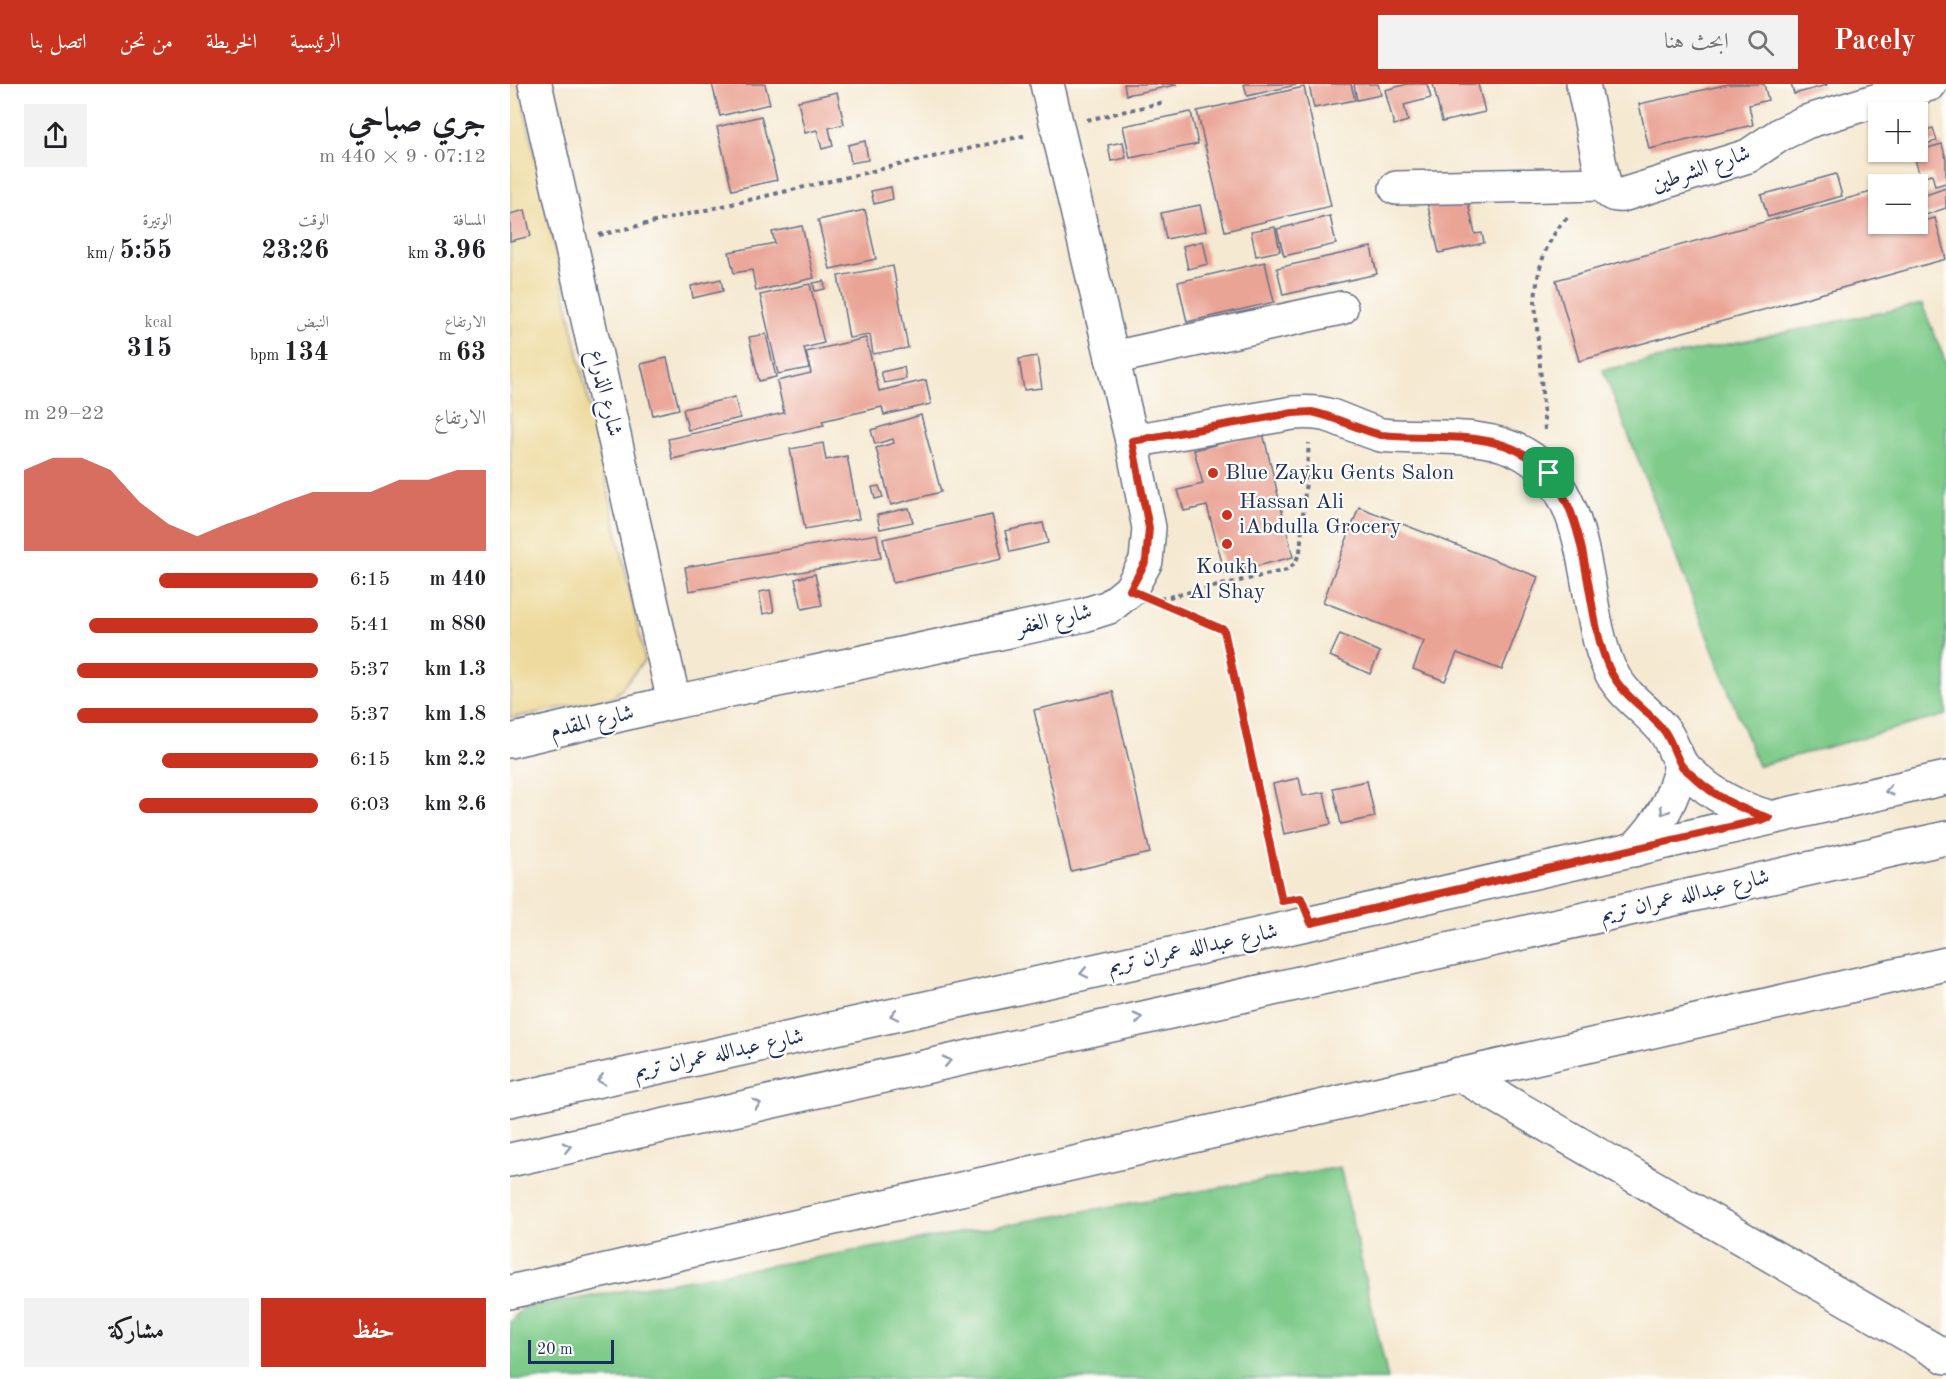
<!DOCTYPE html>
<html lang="ar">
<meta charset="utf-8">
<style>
:root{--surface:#fff;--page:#f2f2f2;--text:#202124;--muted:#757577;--accent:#c8321e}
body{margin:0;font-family:"Old Standard TT",Amiri,serif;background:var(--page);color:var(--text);direction:rtl;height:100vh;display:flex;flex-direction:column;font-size:22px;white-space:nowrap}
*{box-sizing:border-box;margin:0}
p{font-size:20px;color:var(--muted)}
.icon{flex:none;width:33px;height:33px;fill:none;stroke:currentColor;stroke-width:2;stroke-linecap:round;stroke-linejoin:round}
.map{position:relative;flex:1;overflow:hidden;direction:ltr}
.panel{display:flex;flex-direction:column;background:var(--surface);width:510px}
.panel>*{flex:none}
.controls{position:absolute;left:1358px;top:18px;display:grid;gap:12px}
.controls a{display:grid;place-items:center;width:60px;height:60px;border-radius:0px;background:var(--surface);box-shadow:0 2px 4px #0004;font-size:30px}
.scale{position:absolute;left:18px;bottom:15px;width:86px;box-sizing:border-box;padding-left:6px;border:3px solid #1b2f5e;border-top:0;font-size:16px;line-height:21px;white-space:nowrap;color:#1b2f5e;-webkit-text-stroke:4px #fdfcf7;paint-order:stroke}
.pin{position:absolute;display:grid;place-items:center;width:51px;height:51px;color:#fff;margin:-26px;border-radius:12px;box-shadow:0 3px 9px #0006}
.round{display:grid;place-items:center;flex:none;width:63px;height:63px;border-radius:0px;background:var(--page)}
.head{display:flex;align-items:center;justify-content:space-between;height:102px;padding:0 24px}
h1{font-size:33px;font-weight:800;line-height:45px}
.metrics{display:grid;grid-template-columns:repeat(3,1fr);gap:9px;height:102px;padding:6px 24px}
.metrics div{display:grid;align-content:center}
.metrics b{font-size:26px;font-weight:800}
.metrics small{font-size:16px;font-weight:400}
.metrics p{font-size:16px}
.chart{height:168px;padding:12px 24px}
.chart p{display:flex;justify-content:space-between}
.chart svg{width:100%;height:108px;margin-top:6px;fill:var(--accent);opacity:.7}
.button{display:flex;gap:12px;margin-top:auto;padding:12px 24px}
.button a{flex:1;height:69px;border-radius:0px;background:var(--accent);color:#fff;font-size:24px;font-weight:800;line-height:69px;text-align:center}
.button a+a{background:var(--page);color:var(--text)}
ul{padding:0 24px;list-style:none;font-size:20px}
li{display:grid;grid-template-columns:96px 72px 1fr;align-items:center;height:45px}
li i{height:15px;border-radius:8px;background:var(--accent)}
header{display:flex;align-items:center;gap:36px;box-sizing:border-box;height:84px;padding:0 30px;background:var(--accent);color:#fff}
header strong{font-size:28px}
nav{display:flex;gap:33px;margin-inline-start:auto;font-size:21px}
.search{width:420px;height:54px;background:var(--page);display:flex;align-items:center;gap:15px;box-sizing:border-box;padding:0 21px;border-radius:0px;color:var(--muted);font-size:22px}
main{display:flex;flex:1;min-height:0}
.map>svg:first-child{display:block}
</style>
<header>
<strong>Pacely</strong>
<div class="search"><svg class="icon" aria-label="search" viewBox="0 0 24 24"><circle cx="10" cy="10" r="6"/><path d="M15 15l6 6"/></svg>ابحث هنا</div>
<nav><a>الرئيسية</a><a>الخريطة</a><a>من نحن</a><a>اتصل بنا</a></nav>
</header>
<main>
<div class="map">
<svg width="1436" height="1295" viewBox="0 0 1436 1295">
<rect width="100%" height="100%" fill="#fdfcf7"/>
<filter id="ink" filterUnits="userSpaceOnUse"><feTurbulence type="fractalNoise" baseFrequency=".0167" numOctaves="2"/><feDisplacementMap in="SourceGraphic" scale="12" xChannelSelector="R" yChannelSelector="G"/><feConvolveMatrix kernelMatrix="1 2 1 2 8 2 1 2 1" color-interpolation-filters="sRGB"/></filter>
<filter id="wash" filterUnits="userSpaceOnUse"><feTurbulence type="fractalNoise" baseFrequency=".008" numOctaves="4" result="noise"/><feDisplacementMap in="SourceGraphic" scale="24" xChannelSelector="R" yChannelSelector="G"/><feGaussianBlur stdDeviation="1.35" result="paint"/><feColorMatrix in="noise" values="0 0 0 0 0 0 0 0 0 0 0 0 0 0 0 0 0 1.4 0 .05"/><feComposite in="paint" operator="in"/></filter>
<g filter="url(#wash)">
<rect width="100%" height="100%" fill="#f5e9d2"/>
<g fill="#7ecb8a" stroke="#4c7d74" stroke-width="1.5">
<polygon points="1412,220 1436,279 1436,631 1248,682 1093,286"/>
<polygon points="830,1083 878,1295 0,1295 0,1238 13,1224"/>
</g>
<polygon fill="#eeda9e" stroke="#84847e" stroke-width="1.5" points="0,0 9,0 135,576 104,613 0,634"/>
<g id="blocks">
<g fill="#eaa496">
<polygon points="202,0 255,0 260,20 210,32"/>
<polygon points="614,0 666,0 666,1 616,11"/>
<polygon points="734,0 786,0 786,1 737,12"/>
<polygon points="803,0 841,0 845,16 804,24 799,1"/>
<polygon points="844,0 868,0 871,11 847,16"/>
<polygon points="897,0 917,0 921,14 894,21 898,37 884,41 875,6"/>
<polygon points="923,0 968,0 975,28 932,38"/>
<polygon points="1219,0 1254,0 1258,16 1239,21 1243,41 1139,65 1129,20"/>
<polygon points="1281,0 1317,0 1317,1 1284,10"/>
<polygon points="794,3 821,122 715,147 687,27"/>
<polygon points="327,8 334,40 319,44 323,62 312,65 307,46 295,49 288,17"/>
<polygon points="681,28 688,60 620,74 613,42"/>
<polygon points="251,32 267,96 222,106 207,43"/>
<polygon points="1423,44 1427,57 1407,62 1407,49"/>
<polygon points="355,57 358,76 341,79 338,61"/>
<polygon points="613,58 616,74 601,77 598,61"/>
<polygon points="1432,60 1436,75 1436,99 1425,102 1422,90 1410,93 1403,68"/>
<polygon points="1326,90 1332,112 1258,133 1251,111"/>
<polygon points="381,103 383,115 364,120 361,107"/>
<polygon points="1436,104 1436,124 1407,134 1407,114"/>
<polygon points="1368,106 1368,140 1402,140 1425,134 1436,175 1069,277 1046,196"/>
<polygon points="956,110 965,150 972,149 974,159 929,169 917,118"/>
<polygon points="690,121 696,147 656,155 651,129"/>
<polygon points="15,126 21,152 0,157 0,130"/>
<polygon points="355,126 366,175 320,185 308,136"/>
<polygon points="820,132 826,160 774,172 767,145"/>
<polygon points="292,142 304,194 246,207 242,186 224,189 219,168 265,159 262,148"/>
<polygon points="765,143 770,167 746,172 741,147"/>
<polygon points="693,157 698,180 678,185 673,162"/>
<polygon points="861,163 867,190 773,211 767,184"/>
<polygon points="755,178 764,218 677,238 668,198"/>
<polygon points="383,182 398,264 363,270 360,251 339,254 328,192"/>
<polygon points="211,195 213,207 183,214 181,202"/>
<polygon points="314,197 315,205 305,207 303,199"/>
<polygon points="300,200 314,259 294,264 299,284 268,290 250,211"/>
<polygon points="256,250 266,293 249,297 239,253"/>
<polygon points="356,254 369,307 416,296 421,320 374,331 372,323 312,337 314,341 162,375 158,355 274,329 267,297 301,289 296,268"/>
<polygon points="527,272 532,304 514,306 509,275"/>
<polygon points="157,274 169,325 143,331 131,280"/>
<polygon points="394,283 396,295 374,299 371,288"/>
<polygon points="225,313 230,334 178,346 173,325"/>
<polygon points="411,331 431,408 381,421 366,364 384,359 383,355 365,360 361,346"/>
<polygon points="753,349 783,473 715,490 697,422 674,427 668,406 693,400 684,366"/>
<polygon points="313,359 316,376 337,372 349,435 295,445 280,365"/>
<polygon points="369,402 373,413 365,415 362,403"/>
<polygon points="849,423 1028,493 992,586 947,569 935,597 903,585 914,557 813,518"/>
<polygon points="399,424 403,438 370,445 367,431"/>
<polygon points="482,431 492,475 383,499 373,455"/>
<polygon points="533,439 538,459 500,468 495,447"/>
<polygon points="367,450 371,474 179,507 175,483"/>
<polygon points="305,490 312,521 292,525 285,495"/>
<polygon points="260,506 264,528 253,530 249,508"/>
<polygon points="830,550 870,568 860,590 820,572"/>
<polygon points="603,608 640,769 561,787 524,626"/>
<polygon points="789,694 793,712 814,708 821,740 774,750 763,700"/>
<polygon points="857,697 865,733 831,740 823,704"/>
</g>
</g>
</g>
<g filter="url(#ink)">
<use href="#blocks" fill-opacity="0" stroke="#677087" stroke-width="1.5"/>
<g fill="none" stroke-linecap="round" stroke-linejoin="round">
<g stroke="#677087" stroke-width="36">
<g id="minor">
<polyline points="25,0 164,618"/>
<path d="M1073 0 1094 100C1098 109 1102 112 1112 111L1238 72 1271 50 1296 38 1420 0"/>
<polyline points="886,104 1094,100"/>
<polyline points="602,274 831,224"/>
<path d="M622 357 783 329C795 328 809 328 821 332 838 338 854 346 871 351 917 356 973 346 1014 370 1085 410 1070 518 1099 584 1112 613 1137 624 1155 648 1162 658 1165 670 1171 680 1173 684 1178 687 1181 690 1204 712 1229 725 1259 733"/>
<polyline points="0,657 164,618 574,531 599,523 620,506 636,477 639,444 622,357 537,0"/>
<path d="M1124 766C1150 739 1163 717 1171 681"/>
<polyline points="949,990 1436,1273"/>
<polyline points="0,1016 801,839 1436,694"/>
<polyline points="0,1076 1436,754"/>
<polyline points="0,1208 1436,880"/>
</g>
</g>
<g stroke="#677087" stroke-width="4" stroke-dasharray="4.5 4.5" stroke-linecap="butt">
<polyline points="577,36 655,18"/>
<polyline points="89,151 517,51"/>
<path d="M1035 346 1025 218C1027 186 1035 155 1059 132"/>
<polyline points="650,515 777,486 785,479 790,468 799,359"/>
<polyline points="648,518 714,546 772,815"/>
</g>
<use href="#minor" stroke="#fff" stroke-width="33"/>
</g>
<defs><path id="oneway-chevron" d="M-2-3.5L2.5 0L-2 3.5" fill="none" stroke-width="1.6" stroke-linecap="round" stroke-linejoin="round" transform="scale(1.5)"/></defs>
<g stroke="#8d97ae">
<use href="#oneway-chevron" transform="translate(1379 707) rotate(167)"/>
<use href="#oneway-chevron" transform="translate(1154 727) rotate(120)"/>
<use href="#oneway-chevron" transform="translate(574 889) rotate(168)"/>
<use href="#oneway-chevron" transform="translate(384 931) rotate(168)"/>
<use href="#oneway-chevron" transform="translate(628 934) rotate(-13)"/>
<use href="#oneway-chevron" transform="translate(437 977) rotate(-13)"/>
<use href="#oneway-chevron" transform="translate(91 996) rotate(168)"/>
<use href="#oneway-chevron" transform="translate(247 1020) rotate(-13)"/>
<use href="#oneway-chevron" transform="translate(57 1063) rotate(-13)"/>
</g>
</g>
<g fill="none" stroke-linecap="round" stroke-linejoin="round" filter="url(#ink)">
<g stroke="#fff" stroke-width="12">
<path id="route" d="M802 328C826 333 847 345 871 351 917 356 973 346 1014 370 1085 410 1070 518 1099 584 1112 613 1137 624 1155 648 1162 659 1165 670 1171 681 1174 685 1180 689 1184 693 1206 714 1231 725 1259 734L801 839 791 814 772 817 714 546 620 506 636 477 639 444 622 357 783 329Z"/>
</g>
<use href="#route" stroke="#c8321e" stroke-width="8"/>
</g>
<g fill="#c8321e" stroke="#fdfcf7" stroke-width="2">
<circle cx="703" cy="389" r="6"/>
<circle cx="717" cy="431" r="6"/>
<circle cx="717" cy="460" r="6"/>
</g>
<g text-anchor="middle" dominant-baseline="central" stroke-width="4.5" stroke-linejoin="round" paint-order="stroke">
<g font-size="22" fill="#1b2f5e" stroke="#fdfcf7">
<text transform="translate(1191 85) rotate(-19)">شارع الشرطين</text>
<text transform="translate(95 309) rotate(77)">شارع الذراع</text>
<text transform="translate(544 536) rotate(-13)">شارع الغفر</text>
<text transform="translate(82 638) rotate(-13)">شارع المقدم</text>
<text transform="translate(1175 812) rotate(-13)">شارع عبدالله عمران تريم</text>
<text transform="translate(683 865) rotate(-12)">شارع عبدالله عمران تريم</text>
<text transform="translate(209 970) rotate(-12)">شارع عبدالله عمران تريم</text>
</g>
<g font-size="22" fill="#1b2f5e" stroke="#fdfcf7" text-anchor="start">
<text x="715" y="389">Blue Zayku Gents Salon</text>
<text x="729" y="418">Hassan Ali<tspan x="729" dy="25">iAbdulla Grocery</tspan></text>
<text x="717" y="483" text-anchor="middle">Koukh<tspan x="717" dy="25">Al Shay</tspan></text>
</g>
</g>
</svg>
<div class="controls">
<a>+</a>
<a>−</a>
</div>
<div class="scale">20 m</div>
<div class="pin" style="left:1039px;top:389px;background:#1e9e55"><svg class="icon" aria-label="arrive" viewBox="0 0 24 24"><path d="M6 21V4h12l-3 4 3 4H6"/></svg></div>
</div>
<section class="panel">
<div class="head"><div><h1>جري صباحي</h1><p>07:12 · 9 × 440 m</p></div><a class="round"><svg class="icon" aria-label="share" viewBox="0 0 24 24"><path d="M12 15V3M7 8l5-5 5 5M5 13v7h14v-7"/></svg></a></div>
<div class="metrics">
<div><p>المسافة</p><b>3.96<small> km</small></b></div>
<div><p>الوقت</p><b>23:26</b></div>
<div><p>الوتيرة</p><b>5:55<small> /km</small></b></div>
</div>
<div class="metrics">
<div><p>الارتفاع</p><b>63<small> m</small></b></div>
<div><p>النبض</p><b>134<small> bpm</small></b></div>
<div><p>kcal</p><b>315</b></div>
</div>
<div class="chart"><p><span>الارتفاع</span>22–29 m</p>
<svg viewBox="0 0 160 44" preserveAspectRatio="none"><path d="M0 44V11L10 6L20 6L30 11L40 24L50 33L60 38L70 33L80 29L90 24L100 20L110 20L120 20L130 15L140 15L150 11L160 11V44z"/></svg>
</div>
<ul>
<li><b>440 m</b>6:15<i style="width:54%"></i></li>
<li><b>880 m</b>5:41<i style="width:78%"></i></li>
<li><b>1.3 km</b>5:37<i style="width:82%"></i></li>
<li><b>1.8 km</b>5:37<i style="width:82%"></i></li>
<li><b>2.2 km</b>6:15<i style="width:53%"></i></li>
<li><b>2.6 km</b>6:03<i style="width:61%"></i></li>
</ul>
<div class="button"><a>حفظ</a><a>مشاركة</a></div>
</section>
</main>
